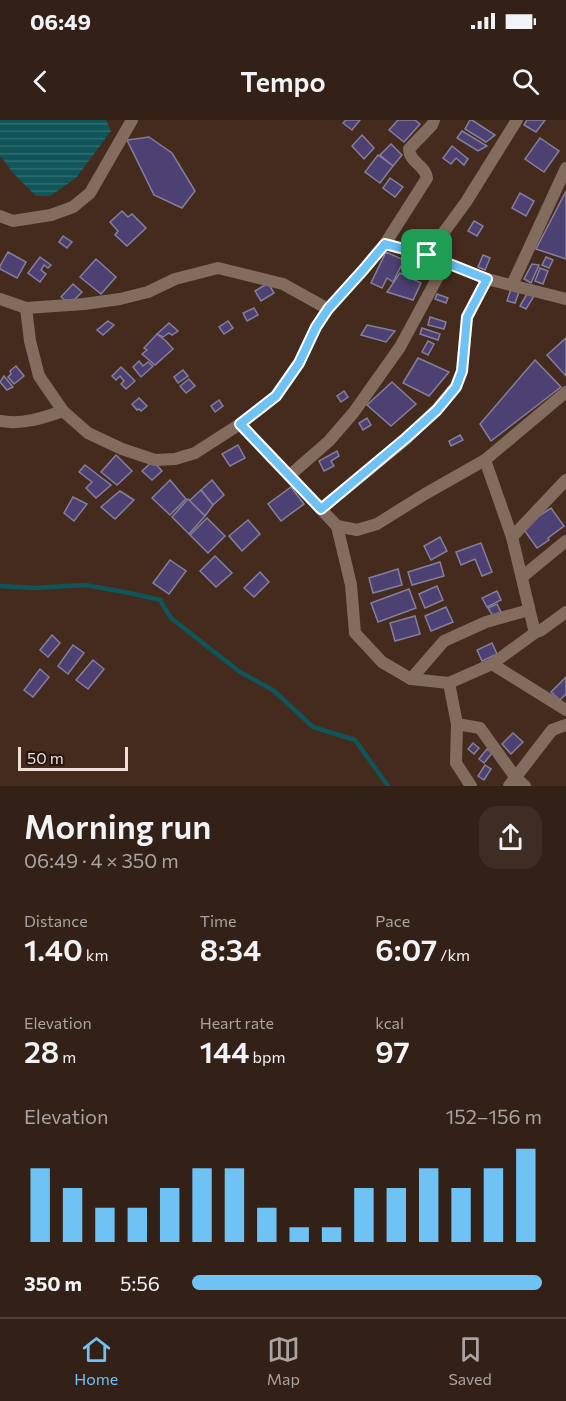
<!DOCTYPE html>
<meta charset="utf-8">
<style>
:root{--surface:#332016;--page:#3e2d23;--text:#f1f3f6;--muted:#a9a3a1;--line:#4e3e35;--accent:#6fc2f4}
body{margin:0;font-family:Commissioner,sans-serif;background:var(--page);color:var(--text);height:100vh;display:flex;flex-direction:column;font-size:22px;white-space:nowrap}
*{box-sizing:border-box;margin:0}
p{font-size:20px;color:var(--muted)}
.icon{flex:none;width:33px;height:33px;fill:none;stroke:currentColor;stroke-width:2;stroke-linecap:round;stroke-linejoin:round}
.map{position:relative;height:666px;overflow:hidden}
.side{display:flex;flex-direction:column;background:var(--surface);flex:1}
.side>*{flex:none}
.scale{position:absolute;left:18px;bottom:15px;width:110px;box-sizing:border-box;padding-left:6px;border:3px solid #f0dfd7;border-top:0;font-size:16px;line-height:21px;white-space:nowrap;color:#f0dfd7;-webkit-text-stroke:4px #221711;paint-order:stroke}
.pin{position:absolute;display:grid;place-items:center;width:51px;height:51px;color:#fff;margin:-26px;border-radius:12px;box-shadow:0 3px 9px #0006}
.round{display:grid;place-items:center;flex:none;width:63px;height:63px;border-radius:18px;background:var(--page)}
.overview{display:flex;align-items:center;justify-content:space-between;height:102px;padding:0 24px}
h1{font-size:33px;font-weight:600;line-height:45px}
.stats{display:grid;grid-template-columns:repeat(3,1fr);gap:9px;height:102px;padding:6px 24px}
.stats div{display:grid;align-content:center}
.stats b{font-size:30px;font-weight:600}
.stats small{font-size:16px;font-weight:400}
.stats p{font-size:16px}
.chart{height:168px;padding:12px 24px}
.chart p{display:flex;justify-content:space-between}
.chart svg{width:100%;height:108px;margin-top:6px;stroke:var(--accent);stroke-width:6}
ul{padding:0 24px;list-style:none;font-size:20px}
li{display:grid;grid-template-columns:96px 72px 1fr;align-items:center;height:45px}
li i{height:15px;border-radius:8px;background:var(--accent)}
.status{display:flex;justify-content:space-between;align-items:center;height:42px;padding:0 30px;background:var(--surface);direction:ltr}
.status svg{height:16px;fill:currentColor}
header{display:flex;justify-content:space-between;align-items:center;height:78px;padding:0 24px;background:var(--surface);font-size:27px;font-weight:600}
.menu{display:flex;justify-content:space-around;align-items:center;height:84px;border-top:2px solid var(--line);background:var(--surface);font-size:16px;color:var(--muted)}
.menu a{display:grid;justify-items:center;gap:3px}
.menu .on{color:var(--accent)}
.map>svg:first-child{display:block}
</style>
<div class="status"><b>06:49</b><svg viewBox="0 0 49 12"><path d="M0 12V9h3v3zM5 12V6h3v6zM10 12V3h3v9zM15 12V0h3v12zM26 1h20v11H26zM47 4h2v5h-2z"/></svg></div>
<header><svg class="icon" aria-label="back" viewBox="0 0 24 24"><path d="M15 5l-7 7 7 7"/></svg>Tempo<svg class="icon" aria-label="search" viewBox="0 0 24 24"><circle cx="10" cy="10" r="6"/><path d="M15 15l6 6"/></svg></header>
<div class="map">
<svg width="566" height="666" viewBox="0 0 566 666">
<defs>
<pattern id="water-rules" width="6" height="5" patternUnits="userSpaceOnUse" patternTransform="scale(1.5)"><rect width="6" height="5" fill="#0f5559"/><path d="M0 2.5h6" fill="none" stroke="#326d70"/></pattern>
</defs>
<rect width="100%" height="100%" fill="#442b1e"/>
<polygon fill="url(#water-rules)" points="0,0 106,0 111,11 76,58 50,76 36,76 13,53 2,38 0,37"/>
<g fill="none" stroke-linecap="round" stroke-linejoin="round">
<polyline stroke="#0f5559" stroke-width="4.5" points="0,466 34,468 85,465 130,473 160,480 171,498 240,552 273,570 313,607 355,620 388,666"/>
</g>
<g fill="#4c4172" stroke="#847f9c" stroke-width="1.5">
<polygon points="346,0 360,0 352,10 343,3"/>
<polygon points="398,0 415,0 420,4 404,22 389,10"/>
<polygon points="470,0 472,0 495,15 486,22 465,9"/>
<polygon points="527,0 545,0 536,12 524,5"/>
<polygon points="462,11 487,26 478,31 457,18"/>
<polygon points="362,15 374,28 364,39 352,26"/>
<polygon points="149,17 172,33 195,71 182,88 154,75 127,20"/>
<polygon points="540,18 559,31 544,52 525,39"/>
<polygon points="391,24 402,35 393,46 380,35"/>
<polygon points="452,26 468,39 464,45 456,38 451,44 443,38"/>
<polygon points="378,35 393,46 380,63 365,52"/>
<polygon points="390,58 403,67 395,77 383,68"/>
<polygon points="566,71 566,139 536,129"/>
<polygon points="520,73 534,81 526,96 512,88"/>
<polygon points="122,91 128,97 132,94 146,108 127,126 115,115 118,111 110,102"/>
<polygon points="474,101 483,106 477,116 468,111"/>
<polygon points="63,116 72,122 67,128 59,122"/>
<polygon points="8,132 26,142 17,158 0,149 0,146"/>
<polygon points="386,132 404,140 393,162 387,158 382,168 371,163"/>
<polygon points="483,135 490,138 485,150 478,147"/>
<polygon points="40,137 51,145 48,148 44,145 41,150 46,154 40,162 28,153"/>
<polygon points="546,137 553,140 549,148 542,145"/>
<polygon points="96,139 116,157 101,174 80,157"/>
<polygon points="532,144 539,145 531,163 524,159"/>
<polygon points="540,148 548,151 543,164 535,161"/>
<polygon points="400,153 421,163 413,180 387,172"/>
<polygon points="268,163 274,173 261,181 255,171"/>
<polygon points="73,164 82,172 70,184 61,177"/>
<polygon points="511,169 519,172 515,183 507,181"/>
<polygon points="437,174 448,178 446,183 435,179"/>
<polygon points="527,174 534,176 526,189 520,186"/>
<polygon points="254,188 258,195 247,201 243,193"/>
<polygon points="430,197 446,202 444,209 428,205"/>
<polygon points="108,201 114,205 103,215 97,210"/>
<polygon points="228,201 233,208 224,214 219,207"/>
<polygon points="169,203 178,211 172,215 169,213 163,217 157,214"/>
<polygon points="367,205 395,211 386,222 361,215"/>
<polygon points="422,208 440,214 438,220 420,214"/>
<polygon points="157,214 166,221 173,229 155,245 142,234 147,230 144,228"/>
<polygon points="566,218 566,256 547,235"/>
<polygon points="428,221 434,224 428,235 422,232"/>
<polygon points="418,238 449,252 429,276 403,263"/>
<polygon points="535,240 561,267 491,321 480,304"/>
<polygon points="139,241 143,246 148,242 153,246 141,257 133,247"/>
<polygon points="16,246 24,256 14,264 8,257 11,254 10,251"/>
<polygon points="121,247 135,261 126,269 121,264 124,261 120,256 116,260 112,256"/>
<polygon points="183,250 188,256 178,263 174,257"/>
<polygon points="4,256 13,267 7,270 0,262"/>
<polygon points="189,259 195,266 186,273 180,266"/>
<polygon points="392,262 416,284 391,306 367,285"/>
<polygon points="344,271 348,277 341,282 337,276"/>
<polygon points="139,278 147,286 141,291 139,289 137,290 132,284"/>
<polygon points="219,280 223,286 215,292 211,286"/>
<polygon points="367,298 371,305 363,310 359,303"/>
<polygon points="460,315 463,320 451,326 449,321"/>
<polygon points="238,325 245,338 230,346 222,334"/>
<polygon points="337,331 339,336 331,341 334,346 324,351 319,341"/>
<polygon points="116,335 132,351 117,365 101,352"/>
<polygon points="153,341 162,351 152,360 142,351"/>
<polygon points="85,345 111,365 96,378 86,368 92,362 79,352"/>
<polygon points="170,360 186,379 170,395 152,378"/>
<polygon points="212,360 224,375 213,385 201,370"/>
<polygon points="291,367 304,384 281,401 268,384"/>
<polygon points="201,370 213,385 205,396 189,381"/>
<polygon points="120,371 134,380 115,399 101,387"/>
<polygon points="73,377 87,384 74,401 64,393"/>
<polygon points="188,379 205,396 189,414 172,397"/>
<polygon points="551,388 564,406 548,418 549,420 537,428 522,407"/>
<polygon points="207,398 225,416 208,433 190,415"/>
<polygon points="248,400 260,414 242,431 229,416"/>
<polygon points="440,417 447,431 431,440 424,426"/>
<polygon points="481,423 492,452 482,456 475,439 461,445 456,432"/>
<polygon points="215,436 232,453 216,467 200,451"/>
<polygon points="170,440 186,451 169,474 153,463"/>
<polygon points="440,442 444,456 412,465 408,452"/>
<polygon points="398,449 402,465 373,473 369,458"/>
<polygon points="260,452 269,462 254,477 244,468"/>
<polygon points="437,466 443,480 425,488 419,474"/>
<polygon points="409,469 416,488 378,502 371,483"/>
<polygon points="497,471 501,480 487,487 482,478"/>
<polygon points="497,484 501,492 493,496 488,488"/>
<polygon points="446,487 453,502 431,511 425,496"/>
<polygon points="415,496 420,514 395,521 390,503"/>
<polygon points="52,515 60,523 48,537 40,530"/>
<polygon points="492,523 497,534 482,541 477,530"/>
<polygon points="73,525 84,533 68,554 58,546"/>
<polygon points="93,540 104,549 88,569 76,560"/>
<polygon points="40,549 49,557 33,577 24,570"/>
<polygon points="566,557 566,574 560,580 551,572"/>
<polygon points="513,613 523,622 511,634 502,624"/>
<polygon points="473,623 479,628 474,634 468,629"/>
<polygon points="487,629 492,633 484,643 479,639"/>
<polygon points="485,645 491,649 484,660 478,656"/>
</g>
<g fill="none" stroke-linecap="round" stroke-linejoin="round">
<g stroke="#836c5e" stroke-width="12">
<polyline points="0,96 13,101 51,95 73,87 90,73 132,0"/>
<polyline points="385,124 427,135 487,159 566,179"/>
<polyline points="427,135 466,82 517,0"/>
<polyline points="512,165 566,48"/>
<polyline points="0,179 26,188 84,184 120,179 148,172 175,159 218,148 283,164 328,189"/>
<path d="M26 188 30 221 39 256 63 291 88 313 122 329 155 340 175 339 195 333 240 304 276 276 299 243 316 207 328 189 364 149 385 124 427 58C426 46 409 42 409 29L432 5 434 0"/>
<path d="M0 301C22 305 43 298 63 291"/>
<polyline points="240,304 337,406 357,410 377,404 425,374 485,340 566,272"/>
<polyline points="485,340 512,417 534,509 536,512 540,511 566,492"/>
<polyline points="289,356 329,321 354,292 400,227 446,142"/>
<polyline points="321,389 406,319 437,289 456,266 462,251 467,197 487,159"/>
<polyline points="337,406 351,465 355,513 382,542 411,559 449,563 492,544 536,512"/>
<polyline points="512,417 566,360"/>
<polyline points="522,457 566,421"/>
<polyline points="492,544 566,590"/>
<polyline points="411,559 444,521 486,502 529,490"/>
<polyline points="449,563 457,604 480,608 516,658 525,666"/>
<polyline points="457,604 456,643 471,666"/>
<polyline points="509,666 552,610 566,605"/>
</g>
</g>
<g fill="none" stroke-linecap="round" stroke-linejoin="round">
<g stroke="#fff" stroke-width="12">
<polygon id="route" points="385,124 427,135 487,159 467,197 462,251 456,267 437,290 406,318 321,389 240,304 276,276 299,243 316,207 328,189 364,149"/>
</g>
<use href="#route" stroke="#6fc2f4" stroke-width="8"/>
</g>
</svg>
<div class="scale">50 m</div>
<div class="pin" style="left:427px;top:135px;background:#1e9e55"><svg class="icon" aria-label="arrive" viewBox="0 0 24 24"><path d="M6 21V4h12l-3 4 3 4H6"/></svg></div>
</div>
<section class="side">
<div class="overview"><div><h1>Morning run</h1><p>06:49 · 4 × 350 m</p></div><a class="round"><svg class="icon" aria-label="share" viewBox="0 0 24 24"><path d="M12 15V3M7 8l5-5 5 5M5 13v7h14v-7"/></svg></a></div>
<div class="stats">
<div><p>Distance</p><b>1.40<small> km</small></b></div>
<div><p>Time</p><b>8:34</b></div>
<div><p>Pace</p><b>6:07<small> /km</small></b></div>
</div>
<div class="stats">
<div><p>Elevation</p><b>28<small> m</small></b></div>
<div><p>Heart rate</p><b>144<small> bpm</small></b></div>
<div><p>kcal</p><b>97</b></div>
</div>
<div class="chart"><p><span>Elevation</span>152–156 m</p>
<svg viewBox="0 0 160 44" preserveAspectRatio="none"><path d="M5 44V14M15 44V22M25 44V30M35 44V30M45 44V22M55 44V14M65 44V14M75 44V30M85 44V38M95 44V38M105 44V22M115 44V22M125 44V14M135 44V22M145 44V14M155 44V6"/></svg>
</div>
<ul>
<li><b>350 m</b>5:56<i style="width:100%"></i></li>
</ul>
</section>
<nav class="menu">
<a class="on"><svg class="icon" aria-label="home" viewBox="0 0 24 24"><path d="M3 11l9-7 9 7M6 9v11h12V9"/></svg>Home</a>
<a><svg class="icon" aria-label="map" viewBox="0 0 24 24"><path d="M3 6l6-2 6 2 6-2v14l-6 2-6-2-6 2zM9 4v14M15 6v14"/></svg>Map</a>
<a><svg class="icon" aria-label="saved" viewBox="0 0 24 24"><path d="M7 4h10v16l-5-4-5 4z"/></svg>Saved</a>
</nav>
